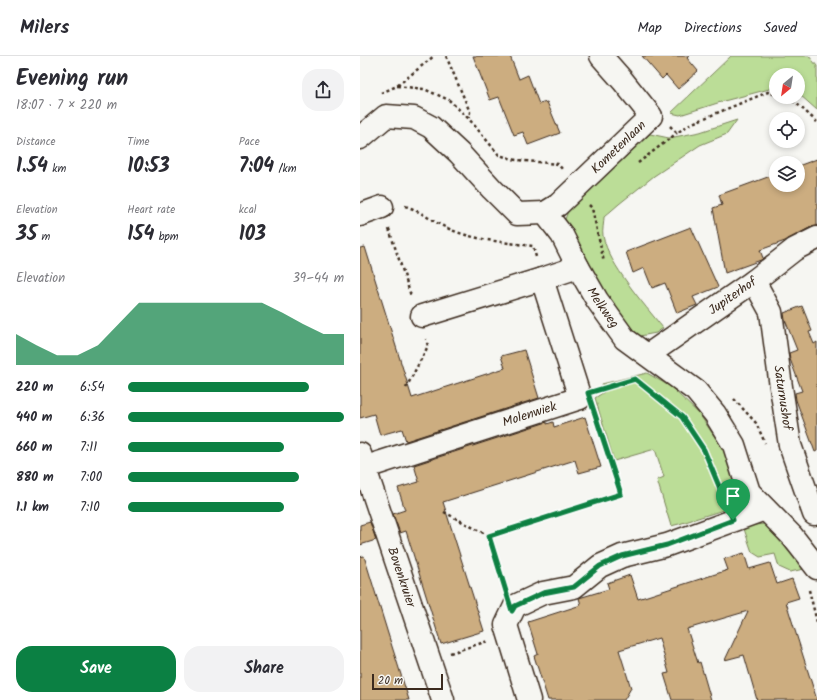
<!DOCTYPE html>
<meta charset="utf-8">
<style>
:root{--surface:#fff;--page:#f2f2f3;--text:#2b2b33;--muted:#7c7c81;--line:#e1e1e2;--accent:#0b8043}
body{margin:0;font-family:Kalam,sans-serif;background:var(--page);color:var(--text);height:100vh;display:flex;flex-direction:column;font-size:15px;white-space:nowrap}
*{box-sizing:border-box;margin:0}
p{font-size:13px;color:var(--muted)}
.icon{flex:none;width:22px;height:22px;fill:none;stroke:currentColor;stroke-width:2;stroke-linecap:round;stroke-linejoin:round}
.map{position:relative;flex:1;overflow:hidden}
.panel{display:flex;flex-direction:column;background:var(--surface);width:360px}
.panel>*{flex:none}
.needle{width:26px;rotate:210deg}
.buttons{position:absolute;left:409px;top:12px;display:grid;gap:8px}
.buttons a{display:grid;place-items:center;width:36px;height:36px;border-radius:50%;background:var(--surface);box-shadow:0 2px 6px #0003;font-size:20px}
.scale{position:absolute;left:12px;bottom:10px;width:71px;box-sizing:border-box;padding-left:4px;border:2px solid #3b2a1e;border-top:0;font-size:11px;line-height:14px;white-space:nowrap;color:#3b2a1e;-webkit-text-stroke:3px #f6f6f2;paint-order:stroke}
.pin{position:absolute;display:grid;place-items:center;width:34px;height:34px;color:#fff;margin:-41px -17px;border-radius:50% 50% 50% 0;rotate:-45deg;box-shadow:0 0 4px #0007}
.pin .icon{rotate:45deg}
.round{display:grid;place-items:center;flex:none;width:42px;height:42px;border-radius:16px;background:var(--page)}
.head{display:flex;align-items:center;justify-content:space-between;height:68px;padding:0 16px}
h1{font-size:22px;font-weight:700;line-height:30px}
.figures{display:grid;grid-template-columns:repeat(3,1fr);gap:6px;height:68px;padding:4px 16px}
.figures div{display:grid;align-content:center}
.figures b{font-size:20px;font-weight:700}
.figures small{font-size:11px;font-weight:400}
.figures p{font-size:11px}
.chart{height:112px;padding:8px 16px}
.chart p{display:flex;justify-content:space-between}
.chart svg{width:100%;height:72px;margin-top:4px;fill:var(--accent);opacity:.7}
.button{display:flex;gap:8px;margin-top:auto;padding:8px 16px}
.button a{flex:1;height:46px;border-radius:16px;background:var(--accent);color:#fff;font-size:16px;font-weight:700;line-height:46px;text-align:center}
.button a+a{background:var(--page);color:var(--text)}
ul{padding:0 16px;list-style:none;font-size:13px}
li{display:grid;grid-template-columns:64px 48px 1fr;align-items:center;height:30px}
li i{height:10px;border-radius:5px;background:var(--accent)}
header{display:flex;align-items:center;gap:24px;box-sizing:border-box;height:56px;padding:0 20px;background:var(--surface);border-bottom:1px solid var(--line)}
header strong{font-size:19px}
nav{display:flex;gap:22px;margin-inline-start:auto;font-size:14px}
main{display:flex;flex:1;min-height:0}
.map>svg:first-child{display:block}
</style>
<header>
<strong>Milers</strong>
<nav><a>Map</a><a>Directions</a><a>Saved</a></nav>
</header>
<main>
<section class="panel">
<div class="head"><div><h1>Evening run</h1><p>18:07 · 7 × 220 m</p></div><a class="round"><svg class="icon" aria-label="share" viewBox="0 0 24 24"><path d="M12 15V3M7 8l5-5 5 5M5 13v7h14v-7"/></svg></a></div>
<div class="figures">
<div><p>Distance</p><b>1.54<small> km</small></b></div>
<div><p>Time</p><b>10:53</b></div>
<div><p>Pace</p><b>7:04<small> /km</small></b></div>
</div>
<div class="figures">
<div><p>Elevation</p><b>35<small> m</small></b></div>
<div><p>Heart rate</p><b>154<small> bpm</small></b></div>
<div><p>kcal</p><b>103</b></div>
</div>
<div class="chart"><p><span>Elevation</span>39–44 m</p>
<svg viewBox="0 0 160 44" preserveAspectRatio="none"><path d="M0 44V25L10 32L20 38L30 38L40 32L50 19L60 6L70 6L80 6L90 6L100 6L110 6L120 6L130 12L140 19L150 25L160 25V44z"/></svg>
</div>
<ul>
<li><b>220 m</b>6:54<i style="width:84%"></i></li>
<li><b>440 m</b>6:36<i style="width:100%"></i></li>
<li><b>660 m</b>7:11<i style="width:72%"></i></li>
<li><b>880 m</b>7:00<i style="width:79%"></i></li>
<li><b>1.1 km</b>7:10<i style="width:72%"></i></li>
</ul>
<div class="button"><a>Save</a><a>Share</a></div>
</section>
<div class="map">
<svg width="457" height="644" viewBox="0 0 457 644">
<rect width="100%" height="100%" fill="#f6f6f2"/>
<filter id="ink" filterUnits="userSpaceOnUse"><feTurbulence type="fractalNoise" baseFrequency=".025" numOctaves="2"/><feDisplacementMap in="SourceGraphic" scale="8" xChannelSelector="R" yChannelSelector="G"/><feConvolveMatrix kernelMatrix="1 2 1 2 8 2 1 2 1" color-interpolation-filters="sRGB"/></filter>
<g filter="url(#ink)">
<g fill="#bbdd97" stroke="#7b845a">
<polygon points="371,0 449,0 457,10 457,54 440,39 438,39 438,19 416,19 416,33 413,32 364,45 320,59 311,57"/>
<path d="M377 64 367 78 340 89 294 120 259 148 244 161C244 167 242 174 243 180 249 209 284 248 303 272L296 277 280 280 271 272 246 242 204 166 208 155 290 78 309 82 340 76Z"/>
<polygon points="287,317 311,331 340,359 365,396 385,450 363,454 319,468 311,470 297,424 304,421 295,393 254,405 235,342 244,336 242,328"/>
<polygon points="405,468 444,513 430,516 419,511 415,498 400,501 392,496 383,470"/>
</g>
<g fill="#ccad80" stroke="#3b2a1e">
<polygon points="113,0 150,0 159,23 168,19 179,48 187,46 200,77 168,89 163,76 154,79 139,41 130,44"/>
<polygon points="282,0 329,0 327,2 338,15 318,33 306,19 302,23"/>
<polygon points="457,103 457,170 451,171 425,185 400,194 403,202 401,204 365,217 353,152 362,149 359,139 416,118 416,129 438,129 438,110"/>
<polygon points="331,171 358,231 333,241 337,249 317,257 305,227 292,232 284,212 273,217 266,196"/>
<polygon points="5,191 52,342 145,312 141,300 164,294 179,342 46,385 42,373 20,379 14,358 0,362 0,192"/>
<polygon points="442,250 452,275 449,276 454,288 457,286 457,395 455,396 436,344 435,337 442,335 430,303 429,297 437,294 425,264 424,257"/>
<polygon points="225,361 241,411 219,417 215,404 83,446 124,575 81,588 46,475 40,477 33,458 45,454 38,432 59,426 54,409 187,366 187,368 193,366 194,371"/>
<polygon points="10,466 16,484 0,489 0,469"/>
<polygon points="384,497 389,513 410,507 417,528 432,523 439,542 426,546 457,644 397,644 384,599 365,604 388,555 327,573 338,607 340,606 351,644 312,644 304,618 309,617 299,582 259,594 271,632 264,644 188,644 174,600 178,598 168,566 221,549 219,542 249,533 247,527 270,519 278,543 368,514 364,503"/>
<polygon points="4,500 29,581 49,644 0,644 0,501"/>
</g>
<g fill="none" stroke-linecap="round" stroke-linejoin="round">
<g stroke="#3b2a1e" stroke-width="25">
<g id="minor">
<path id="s1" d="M0 82 26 60 54 62 71 71 99 97 132 133 157 158 185 157 202 179 218 211 237 244 265 283 336 335 355 358 374 389 389 436 432 480 457 512"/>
<path id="s2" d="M185 157 198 149 291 60 263 25 241 0"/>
<polyline points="0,159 22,151"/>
<path id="s3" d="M394 225 411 256 421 331 430 389 454 458"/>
<polyline points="62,260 182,223 218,211"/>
<path id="s4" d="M288 299 394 225 435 193 457 182"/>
<path id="s5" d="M0 398 83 644"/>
<path id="s6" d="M0 413 220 342 182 223"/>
<polyline points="169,644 146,569 155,550 183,537 214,531 240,510 262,500 307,489 405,453"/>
</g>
</g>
<g stroke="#3b2a1e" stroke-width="2.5" stroke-dasharray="3 3" stroke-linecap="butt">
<polyline points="86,0 110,56 109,62"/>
<polyline points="37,30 64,33 89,44 109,63 139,99 156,104 198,108 202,113"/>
<polyline points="21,37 37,30 74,0"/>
<polyline points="421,41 435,46 457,66"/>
<polyline points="310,70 317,77 330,68 408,36 416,39"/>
<polyline points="278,107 317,77"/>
<polyline points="229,149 232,152 244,206"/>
<path d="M45 150C59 154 70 164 83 170 110 184 143 186 173 190L176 201"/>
<polyline points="29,173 51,240"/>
<polyline points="46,332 68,290 66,283"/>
<polyline points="240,333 275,323 322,361 344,393 364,443"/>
<polyline points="374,343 396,367 405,387"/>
<polyline points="84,456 129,480 261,438 235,358"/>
<polyline points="129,480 144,529"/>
<polyline points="449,534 457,566"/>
<polyline points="90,597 128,585"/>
</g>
<use href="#minor" stroke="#f6f6f2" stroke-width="22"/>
</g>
</g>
<g fill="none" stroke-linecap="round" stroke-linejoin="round" filter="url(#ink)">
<g stroke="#fff" stroke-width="8">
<polygon id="route" points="275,323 322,361 344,394 373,464 307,489 262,500 240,510 214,531 183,537 155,550 152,555 129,480 261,438 228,337"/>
</g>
<use href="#route" stroke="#0b8043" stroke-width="5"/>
</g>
<g text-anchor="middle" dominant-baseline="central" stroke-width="3" stroke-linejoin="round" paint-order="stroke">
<g font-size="13" fill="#3b2a1e" stroke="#f6f6f2">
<text stroke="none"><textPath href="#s2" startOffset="99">Kometenlaan</textPath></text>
<text stroke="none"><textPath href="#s4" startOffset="103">Jupiterhof</textPath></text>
<text stroke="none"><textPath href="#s1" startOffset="343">Melkweg</textPath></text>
<text stroke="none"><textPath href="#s3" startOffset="122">Saturnushof</textPath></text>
<text stroke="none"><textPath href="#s6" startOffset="178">Molenwiek</textPath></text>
<text stroke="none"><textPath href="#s5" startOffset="130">Bovenkruier</textPath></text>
</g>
</g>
</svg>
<div class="buttons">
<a><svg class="needle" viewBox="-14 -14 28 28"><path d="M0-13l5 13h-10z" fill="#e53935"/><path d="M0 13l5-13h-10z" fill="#7c7c81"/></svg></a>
<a><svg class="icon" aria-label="locate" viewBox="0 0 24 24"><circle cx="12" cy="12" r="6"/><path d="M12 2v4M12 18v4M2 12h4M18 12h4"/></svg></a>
<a><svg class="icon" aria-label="layers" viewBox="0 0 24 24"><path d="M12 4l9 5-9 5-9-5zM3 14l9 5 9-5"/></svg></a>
</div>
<div class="scale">20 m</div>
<div class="pin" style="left:373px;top:464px;background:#1e9e55"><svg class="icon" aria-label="arrive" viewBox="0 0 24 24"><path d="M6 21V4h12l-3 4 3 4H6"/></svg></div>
</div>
</main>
